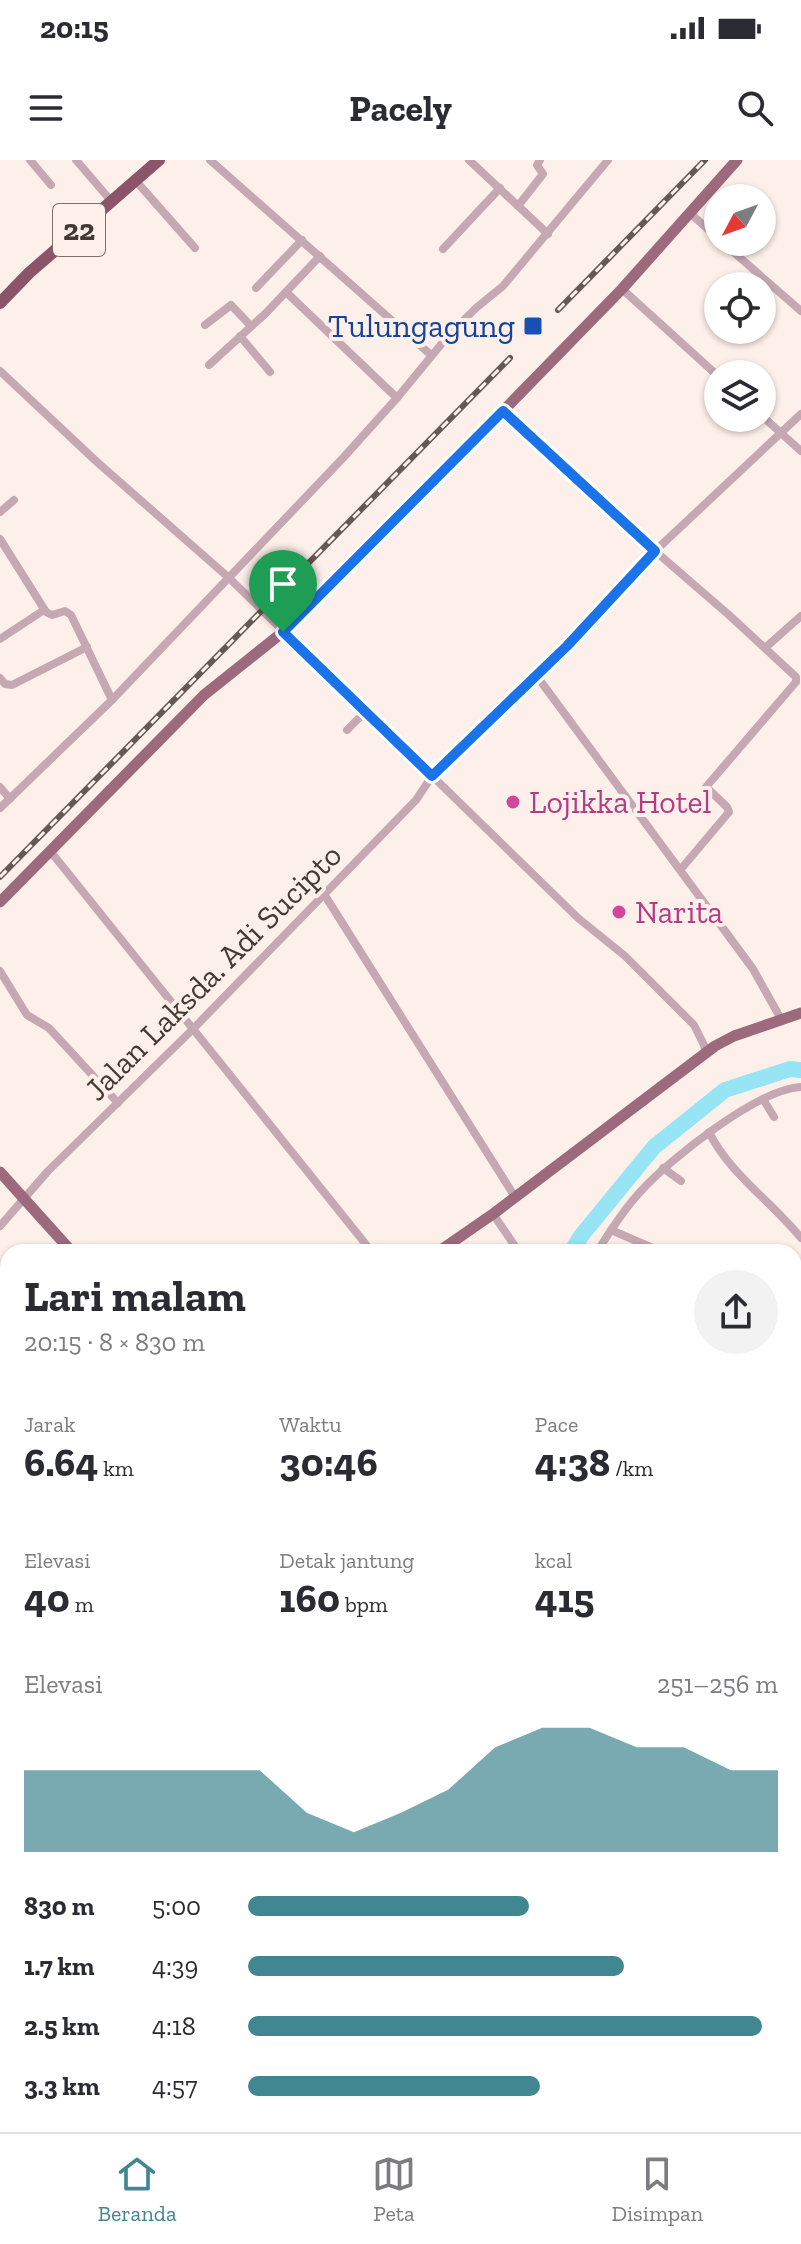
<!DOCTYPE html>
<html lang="id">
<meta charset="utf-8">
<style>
:root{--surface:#fff;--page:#f2f2f3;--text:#2b2b33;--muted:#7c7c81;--line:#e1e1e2;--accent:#418792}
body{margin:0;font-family:"Zilla Slab",serif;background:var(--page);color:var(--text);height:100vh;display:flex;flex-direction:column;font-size:30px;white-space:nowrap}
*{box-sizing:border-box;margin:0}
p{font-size:26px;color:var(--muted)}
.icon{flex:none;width:44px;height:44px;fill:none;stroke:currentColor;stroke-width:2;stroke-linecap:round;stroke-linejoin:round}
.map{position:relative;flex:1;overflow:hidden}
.panel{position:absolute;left:0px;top:1084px;width:802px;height:888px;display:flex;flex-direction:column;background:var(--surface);border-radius:24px 24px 0 0;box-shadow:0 2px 6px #0004}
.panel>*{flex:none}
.needle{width:52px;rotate:229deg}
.buttons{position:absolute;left:704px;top:24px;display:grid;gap:16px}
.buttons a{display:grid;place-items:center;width:72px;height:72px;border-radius:50%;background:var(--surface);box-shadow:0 2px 6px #0004;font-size:40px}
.pin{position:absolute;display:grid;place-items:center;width:68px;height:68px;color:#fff;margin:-82px -34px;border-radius:50% 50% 50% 0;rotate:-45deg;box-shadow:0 0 8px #0007}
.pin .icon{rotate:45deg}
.round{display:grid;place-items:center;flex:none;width:84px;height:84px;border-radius:42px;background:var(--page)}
.summary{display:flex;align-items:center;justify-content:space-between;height:136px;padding:0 24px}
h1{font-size:44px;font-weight:700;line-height:60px}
.metrics{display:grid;grid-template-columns:repeat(3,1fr);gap:12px;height:136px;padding:8px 24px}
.metrics div{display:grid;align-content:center}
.metrics b{font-size:40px;font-weight:700}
.metrics small{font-size:22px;font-weight:400}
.metrics p{font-size:22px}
.chart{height:224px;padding:16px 24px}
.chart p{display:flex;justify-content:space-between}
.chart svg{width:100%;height:144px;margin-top:8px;fill:var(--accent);opacity:.7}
ul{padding:0 24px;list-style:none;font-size:26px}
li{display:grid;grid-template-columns:128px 96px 1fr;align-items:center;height:60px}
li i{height:20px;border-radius:10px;background:var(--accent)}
.status{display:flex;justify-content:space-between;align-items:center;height:56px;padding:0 40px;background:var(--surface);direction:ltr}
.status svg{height:22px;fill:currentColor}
header{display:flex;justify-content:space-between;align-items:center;height:104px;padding:0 24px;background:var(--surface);font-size:36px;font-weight:700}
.tabs{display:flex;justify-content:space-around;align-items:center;height:112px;border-top:2px solid var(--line);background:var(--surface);font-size:22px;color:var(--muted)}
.tabs a{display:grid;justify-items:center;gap:4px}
.tabs .current{color:var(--accent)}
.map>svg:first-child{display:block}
</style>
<div class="status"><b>20:15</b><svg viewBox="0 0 49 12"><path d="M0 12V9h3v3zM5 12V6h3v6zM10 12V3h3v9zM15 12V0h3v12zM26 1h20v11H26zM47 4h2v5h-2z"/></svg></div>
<header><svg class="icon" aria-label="menu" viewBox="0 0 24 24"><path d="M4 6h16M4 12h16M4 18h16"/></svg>Pacely<svg class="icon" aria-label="search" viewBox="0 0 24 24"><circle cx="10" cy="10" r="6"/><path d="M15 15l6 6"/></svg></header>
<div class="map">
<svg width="801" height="1972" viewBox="0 0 801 1972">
<rect width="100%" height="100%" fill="#fdefe9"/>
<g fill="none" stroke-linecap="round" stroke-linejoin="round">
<g stroke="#97e4f4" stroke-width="16">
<polyline points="571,1092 581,1076 654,987 725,930 790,909 801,910"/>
<polyline points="0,1735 8,1735"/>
</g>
<g stroke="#c5a8b2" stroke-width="8">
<polyline points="30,0 51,25"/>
<polyline points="76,0 112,42"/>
<polyline points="210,0 431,195"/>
<polyline points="469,0 548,74"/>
<polyline points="136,21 195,88"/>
<polyline points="518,46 543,14 537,5 540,0"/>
<polyline points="691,54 718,78"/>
<polyline points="722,82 801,151"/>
<polyline points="443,89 500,28"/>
<polyline points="256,128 302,80"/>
<polyline points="622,129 718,216"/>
<polyline points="286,132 397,238"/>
<polyline points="205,165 231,145 251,166"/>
<polyline points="240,176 270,212"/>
<polyline points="209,205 266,153 320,96"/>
<polyline points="0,211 97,302 228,417 578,758 625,796 694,865 704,885 706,893"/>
<polyline points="503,251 655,391 729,455 796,517 796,522 706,627 727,647 729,652 681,709"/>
<polyline points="762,256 801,291"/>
<polyline points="0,352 14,340"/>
<polyline points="0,379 46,452 52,455 65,451 71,455 112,540"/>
<polyline points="0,479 44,450"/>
<polyline points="765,488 801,456"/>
<polyline points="536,515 753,809 781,859"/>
<polyline points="0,518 5,524 12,525 87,487"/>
<polyline points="347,570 365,552"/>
<polyline points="0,627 10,639"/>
<polyline points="0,648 112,540 343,298 397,238 448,176 476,148 503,126 608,0"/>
<polyline points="51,692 372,1092"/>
<polyline points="324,734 515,1037"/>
<polyline points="0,811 27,855 49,868 118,943"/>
<polyline points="763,939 774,957"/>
<path d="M709 972C728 1012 773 1043 801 1078"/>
<polyline points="663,1008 681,1021"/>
<polyline points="493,1054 519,1092"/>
<polyline points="0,1066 48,1011 193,869 416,640 432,616 567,486 655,391 801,254"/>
<polyline points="611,1070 662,1092"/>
<path d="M597 1092C610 1071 624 1049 641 1031 670 999 758 929 801 927"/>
<polyline points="0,1120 8,1113"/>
<polyline points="794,1133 801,1136"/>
<polyline points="0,1243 8,1258"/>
<polyline points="794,1256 801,1246"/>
<polyline points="794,1260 801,1264"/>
<polyline points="0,1344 8,1339"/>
<polyline points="0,1480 8,1494"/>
<polyline points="794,1574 801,1572"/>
<polyline points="794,1654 801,1653"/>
<polyline points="0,1655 8,1648"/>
<polyline points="0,1709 8,1711"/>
<polyline points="794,1748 801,1763"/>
<polyline points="0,1760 8,1761"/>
<polyline points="794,1813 801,1810"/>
<polyline points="794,1903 801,1900"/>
<polyline points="0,1918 8,1915"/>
<polyline points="794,1946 801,1963"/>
<polyline points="137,1964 141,1972"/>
<polyline points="313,1964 318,1972"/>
<polyline points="472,1964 477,1972"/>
<polyline points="114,1972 132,1964"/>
</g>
<g stroke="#9c6a7c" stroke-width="11">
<polyline points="0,742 204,535 283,472 419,337 622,129 737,0"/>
<polyline points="0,1012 72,1092"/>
<polyline points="438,1092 493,1054 715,886 734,876 801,853"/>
<polyline points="588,1964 593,1972"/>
</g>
<polyline stroke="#8c5468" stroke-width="12" points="0,143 29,113 159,0"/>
<g stroke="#665853" stroke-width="6">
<g id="rail">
<polyline points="558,150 705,0"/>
<polyline points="0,717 510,198"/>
</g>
</g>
<use href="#rail" stroke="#fdefe9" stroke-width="3" stroke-dasharray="9" stroke-linecap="butt"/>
</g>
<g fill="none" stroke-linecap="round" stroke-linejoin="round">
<g stroke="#fff" stroke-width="16">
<polygon id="route" points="503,251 655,391 567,486 432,616 283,472"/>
</g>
<use href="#route" stroke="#1a73e8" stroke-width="10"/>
</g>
<rect fill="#1a4fb4" stroke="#fdefe9" stroke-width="3" x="523" y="156" width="20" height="20" rx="4"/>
<g fill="#d1479c" stroke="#fdefe9" stroke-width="3">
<circle cx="513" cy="642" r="8"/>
<circle cx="619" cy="752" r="8"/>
</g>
<g text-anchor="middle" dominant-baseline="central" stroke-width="8" stroke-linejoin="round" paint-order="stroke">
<rect fill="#fdefe9" stroke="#7d6f6a" stroke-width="2" x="53" y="44" width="52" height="52" rx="6"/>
<g font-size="30" font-weight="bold" fill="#463833">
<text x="79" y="70">22</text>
</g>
<g font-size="32" fill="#164399" stroke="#fdefe9" text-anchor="end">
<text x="515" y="166">Tulungagung</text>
</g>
<g font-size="32" fill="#b23c85" stroke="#fdefe9" text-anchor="start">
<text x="529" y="642">Lojikka Hotel</text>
<text x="635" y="752">Narita</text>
</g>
<g font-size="32" fill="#463833" stroke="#fdefe9">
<text transform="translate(213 812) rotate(-45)">Jalan Laksda. Adi Sucipto</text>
</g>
</g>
</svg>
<div class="buttons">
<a><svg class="needle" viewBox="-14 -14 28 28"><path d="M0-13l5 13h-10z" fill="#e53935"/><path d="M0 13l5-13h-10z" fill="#7c7c81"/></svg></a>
<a><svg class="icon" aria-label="locate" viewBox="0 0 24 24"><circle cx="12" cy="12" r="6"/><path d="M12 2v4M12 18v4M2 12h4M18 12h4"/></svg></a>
<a><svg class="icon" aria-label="layers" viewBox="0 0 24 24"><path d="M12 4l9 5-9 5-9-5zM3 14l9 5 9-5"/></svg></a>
</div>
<div class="pin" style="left:283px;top:472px;background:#1e9e55"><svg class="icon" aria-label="arrive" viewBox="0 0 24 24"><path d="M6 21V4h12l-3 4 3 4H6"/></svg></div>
<section class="panel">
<div class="summary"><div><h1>Lari malam</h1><p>20:15 · 8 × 830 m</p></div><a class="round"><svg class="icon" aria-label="share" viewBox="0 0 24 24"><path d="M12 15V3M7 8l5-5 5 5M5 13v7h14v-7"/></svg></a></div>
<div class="metrics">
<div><p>Jarak</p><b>6.64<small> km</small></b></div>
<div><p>Waktu</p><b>30:46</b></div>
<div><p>Pace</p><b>4:38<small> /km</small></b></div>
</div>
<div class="metrics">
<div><p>Elevasi</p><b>40<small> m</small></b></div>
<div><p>Detak jantung</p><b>160<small> bpm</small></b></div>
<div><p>kcal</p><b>415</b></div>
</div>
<div class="chart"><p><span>Elevasi</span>251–256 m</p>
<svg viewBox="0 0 160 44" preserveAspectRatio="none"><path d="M0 44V19L10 19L20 19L30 19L40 19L50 19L60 32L70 38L80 32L90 25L100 12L110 6L120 6L130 12L140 12L150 19L160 19V44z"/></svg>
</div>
<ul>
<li><b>830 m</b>5:00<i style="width:53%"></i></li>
<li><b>1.7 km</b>4:39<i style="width:71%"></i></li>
<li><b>2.5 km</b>4:18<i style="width:97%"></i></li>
<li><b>3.3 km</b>4:57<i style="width:55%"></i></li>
</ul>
</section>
</div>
<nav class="tabs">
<a class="current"><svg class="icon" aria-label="home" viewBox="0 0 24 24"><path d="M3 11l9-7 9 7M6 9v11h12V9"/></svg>Beranda</a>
<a><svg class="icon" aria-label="map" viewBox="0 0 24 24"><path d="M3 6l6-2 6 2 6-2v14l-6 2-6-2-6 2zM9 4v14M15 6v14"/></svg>Peta</a>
<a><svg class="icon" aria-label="saved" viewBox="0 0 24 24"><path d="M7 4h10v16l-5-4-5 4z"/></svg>Disimpan</a>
</nav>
